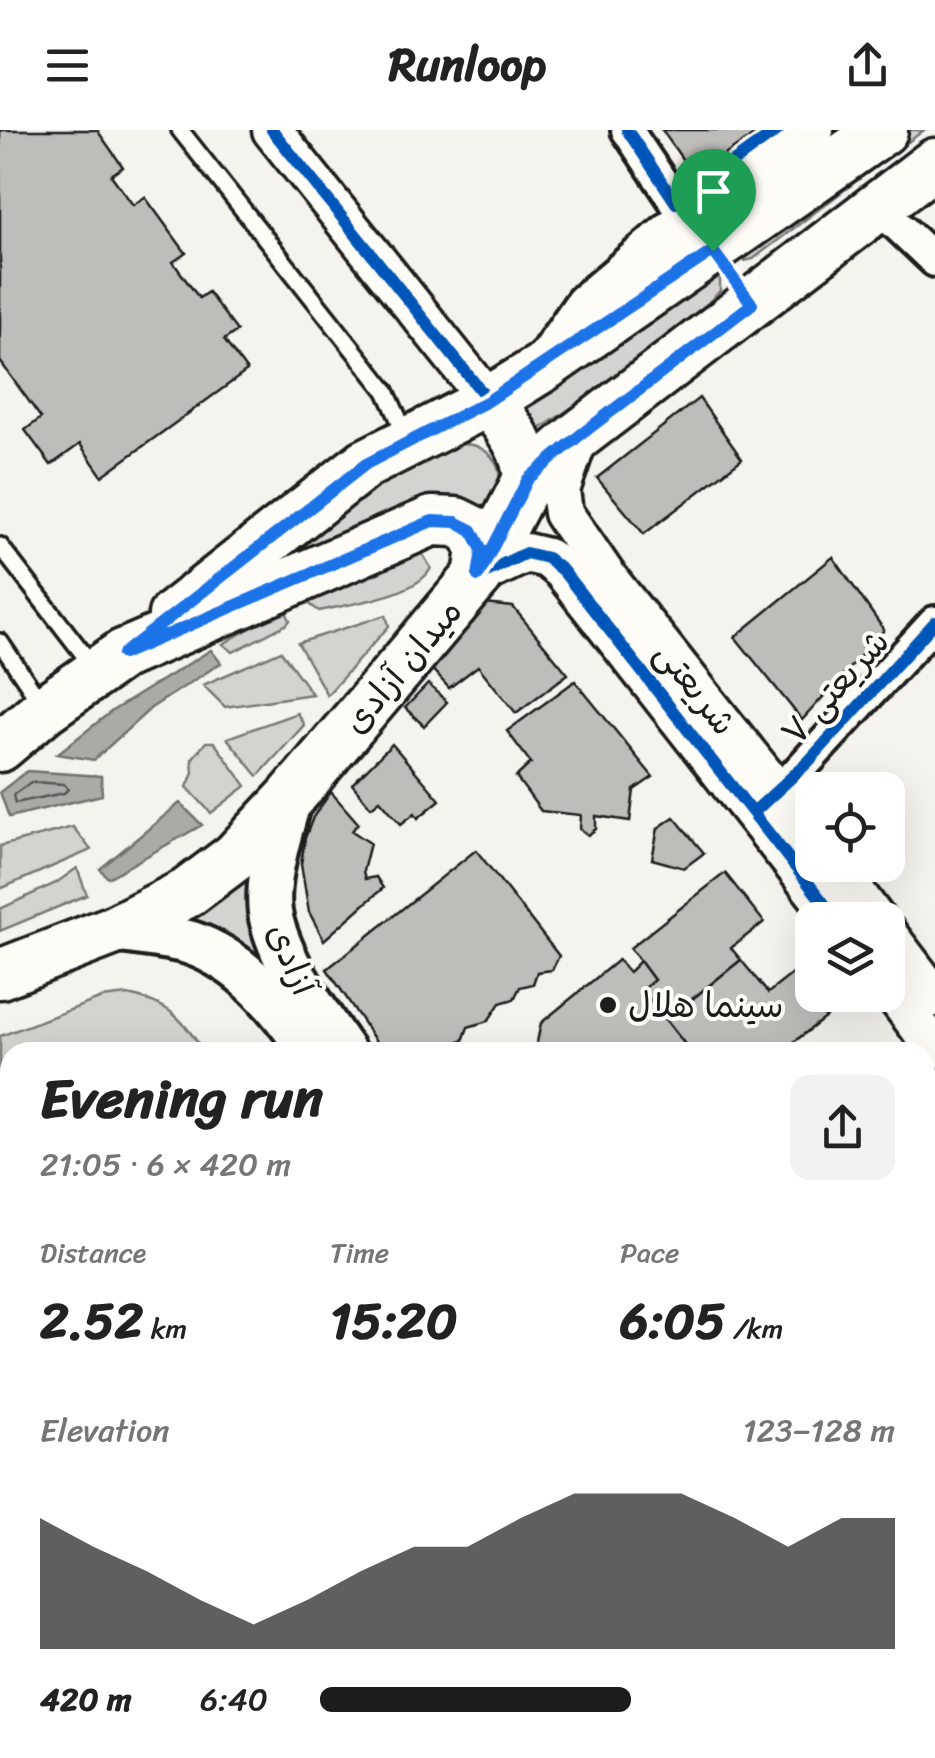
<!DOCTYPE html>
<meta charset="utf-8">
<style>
:root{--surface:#fff;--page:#f2f2f2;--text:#222;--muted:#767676;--accent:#1c1c1c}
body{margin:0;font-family:Sriracha,"Playpen Sans Arabic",sans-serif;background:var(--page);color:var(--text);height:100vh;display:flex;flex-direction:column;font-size:38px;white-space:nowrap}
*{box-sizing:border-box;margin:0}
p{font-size:32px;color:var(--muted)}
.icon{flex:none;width:55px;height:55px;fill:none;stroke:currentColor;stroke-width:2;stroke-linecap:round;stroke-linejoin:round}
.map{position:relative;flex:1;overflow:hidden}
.side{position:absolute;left:0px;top:912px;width:935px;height:718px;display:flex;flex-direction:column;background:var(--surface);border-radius:30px 30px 0 0;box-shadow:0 10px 40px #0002}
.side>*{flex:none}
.controls{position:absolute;left:795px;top:642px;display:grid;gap:20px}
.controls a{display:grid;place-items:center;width:110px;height:110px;border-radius:20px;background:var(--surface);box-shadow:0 10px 40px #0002;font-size:50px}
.pin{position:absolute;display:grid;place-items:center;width:85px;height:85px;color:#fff;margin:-102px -42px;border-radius:50% 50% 50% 0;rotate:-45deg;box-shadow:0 0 10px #0007}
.pin .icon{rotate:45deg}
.round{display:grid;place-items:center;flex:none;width:105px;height:105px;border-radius:20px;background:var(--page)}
.head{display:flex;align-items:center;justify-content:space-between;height:170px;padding:0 40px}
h1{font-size:55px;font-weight:700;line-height:75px}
.metrics{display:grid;grid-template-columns:repeat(3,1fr);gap:15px;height:170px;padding:10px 40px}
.metrics div{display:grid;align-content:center}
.metrics b{font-size:50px;font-weight:700}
.metrics small{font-size:28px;font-weight:400}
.metrics p{font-size:28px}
.chart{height:280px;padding:20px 40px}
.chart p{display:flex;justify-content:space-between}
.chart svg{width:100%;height:180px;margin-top:10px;fill:var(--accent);opacity:.7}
ul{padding:0 40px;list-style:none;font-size:32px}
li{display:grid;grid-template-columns:160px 120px 1fr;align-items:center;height:75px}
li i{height:25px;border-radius:12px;background:var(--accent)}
header{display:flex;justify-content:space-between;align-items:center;height:130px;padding:0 40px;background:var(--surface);font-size:45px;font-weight:700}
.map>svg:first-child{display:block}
</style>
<header><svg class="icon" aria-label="menu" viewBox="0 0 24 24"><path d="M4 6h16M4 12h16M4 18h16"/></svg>Runloop<svg class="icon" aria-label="share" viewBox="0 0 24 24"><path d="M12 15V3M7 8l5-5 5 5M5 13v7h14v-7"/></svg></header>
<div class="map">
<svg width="935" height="1628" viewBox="0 0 935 1628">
<rect width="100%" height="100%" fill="#f4f3ee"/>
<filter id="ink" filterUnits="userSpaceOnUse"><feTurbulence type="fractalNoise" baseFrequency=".01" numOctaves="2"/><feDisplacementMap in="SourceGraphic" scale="20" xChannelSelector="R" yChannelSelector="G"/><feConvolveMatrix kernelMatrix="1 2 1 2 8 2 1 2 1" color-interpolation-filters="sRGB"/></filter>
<g filter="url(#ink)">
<polygon fill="#e4e3de" points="925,1000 935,1013 935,1298 925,1304"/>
<g fill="#d4d3cf" stroke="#787876" stroke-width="2.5">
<polygon points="897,0 924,0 753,129 745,131 738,126"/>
<polygon points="713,142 720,149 720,161 707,174 593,263 540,299 530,298 520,280"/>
<path d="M451 313C458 314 469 314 476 316 509 330 503 362 483 383L215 473 366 355Z"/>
<path d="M411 422 422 423 431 438C417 466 348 474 319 481L308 473 307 465Z"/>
<polygon points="286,482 290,490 287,494 233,522 223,514 276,483"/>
<polygon points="386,485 389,496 327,565 298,513"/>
<polygon points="281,521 312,564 225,577 203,555"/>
<polygon points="297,583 304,595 258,646 227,608"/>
<polygon points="206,612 214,612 246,656 211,683 187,657 193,643 192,629"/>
<polygon points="73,697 91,720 0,759 0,716"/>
<polygon points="255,735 283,858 166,797"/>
<polygon points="77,738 87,765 0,801 0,779 56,753"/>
<path d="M127 865C170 873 181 888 204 922H10V1620H508L497 1628H0V906L102 868Z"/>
</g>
<g fill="#abaaa6" stroke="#72716f" stroke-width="2.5">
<polygon points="211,520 221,533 151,578 94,630 57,624 112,581"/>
<polygon points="27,641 101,646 102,665 9,687 0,662"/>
<polygon points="180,673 202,695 108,748 100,739"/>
</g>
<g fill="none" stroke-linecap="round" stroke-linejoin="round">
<polygon stroke="#555553" stroke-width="2.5" points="31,652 64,654 68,659 64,663 15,673 13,665"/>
</g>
<g fill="#bebdba" stroke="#1c1c1c" stroke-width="2.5">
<polygon points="0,0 97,0 123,37 111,45 133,75 145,67 186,123 173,132 199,168 208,162 237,201 224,210 247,241 102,346 80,314 51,335 25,300 41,288 0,231"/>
<polygon points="662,0 761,0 694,46"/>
<polygon points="699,268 742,329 644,404 597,348"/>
<polygon points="833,427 884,500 802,590 735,507"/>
<polygon points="485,474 513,477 568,544 516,583 478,536 449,558 430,537"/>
<polygon points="575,551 653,647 634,660 630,691 596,686 596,699 588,705 580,699 581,685 541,681 516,647 531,633 507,601"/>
<polygon points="428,554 447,572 424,596 405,578"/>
<polygon points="392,614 440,670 418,688 415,683 401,694 380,670 371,677 352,654"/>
<polygon points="331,662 358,693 352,701 370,713 363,741 365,749 376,747 383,758 324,810 309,782 301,734 305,708 313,687"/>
<polygon points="674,687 704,723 684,738 652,729 658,698"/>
<polygon points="476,720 559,826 552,840 537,842 533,854 520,857 514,869 500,873 488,891 468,897 463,911 446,914 443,922 383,922 327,839"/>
<polygon points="725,743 764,792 731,818 741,830 666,890 642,860 654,850 630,818"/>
<polygon points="618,830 629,842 640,831 654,850 642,860 691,922 535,922 541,893"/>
<polygon points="741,830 768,863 801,837 812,852 812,865 823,865 835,880 781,922 691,922 666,890"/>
<polygon points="935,1182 935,1265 925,1250 925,1189"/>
</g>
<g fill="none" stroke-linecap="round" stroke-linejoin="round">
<g stroke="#1c1c1c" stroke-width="22">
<g id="service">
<polyline points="180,0 386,261 406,305"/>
<polyline points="0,416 95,539"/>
<polyline points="0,512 43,576"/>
</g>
</g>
<g stroke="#1c1c1c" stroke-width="38">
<g id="minor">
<polyline points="627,0 676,73"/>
<polyline points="878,77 935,131"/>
<polyline points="779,662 935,492"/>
</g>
</g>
<g stroke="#1c1c1c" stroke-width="45">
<g id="tertiary">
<polyline points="272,0 489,271"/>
<polyline points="579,305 560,360 563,383 606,446 812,705"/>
<polyline points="478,446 526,423 547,428 563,441 837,790"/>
<polyline points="835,735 876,790"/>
<polyline points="888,805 935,867"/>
<polyline points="888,856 935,918"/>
</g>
</g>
<g stroke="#1c1c1c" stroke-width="50">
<g id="secondary">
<polyline points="550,227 586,175 678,97 812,0"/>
<path d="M290 668C281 702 262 757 272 792 284 837 318 885 344 922"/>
<path d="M114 800C139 804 167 806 191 813 244 831 281 878 311 922"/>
<polyline points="778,1620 783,1628"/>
<polyline points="827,1620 832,1628"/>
</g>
</g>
<g stroke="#1c1c1c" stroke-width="55">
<g id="primary">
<path d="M489 271C508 297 526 316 528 349"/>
<polyline points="478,446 528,349 579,305 935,33"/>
<polyline points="173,485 365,334 489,271 542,238 883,0"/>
<polyline points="0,617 45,579 123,524 432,391 456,392 472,400 482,420 478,446 290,668 235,727 187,763 114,800 0,844"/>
</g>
</g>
<use href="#service" stroke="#fdfcf7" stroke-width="15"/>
<use href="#minor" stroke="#fdfcf7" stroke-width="30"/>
<use href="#tertiary" stroke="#fdfcf7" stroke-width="38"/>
<use href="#secondary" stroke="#fdfcf7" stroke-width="42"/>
<use href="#primary" stroke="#fdfcf7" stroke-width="48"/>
<g stroke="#fdfcf7" stroke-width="19">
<g id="cycleway">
<polyline points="272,0 489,271"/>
<polyline points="627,0 676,73 778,0"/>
<polyline points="478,446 526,423 547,428 563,441 837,790"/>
<polyline points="755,681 808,632 935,492"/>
</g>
</g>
<use href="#cycleway" stroke="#0057b8" stroke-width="12"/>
</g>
</g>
<g fill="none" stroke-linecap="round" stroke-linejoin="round" filter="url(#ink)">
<g stroke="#fff" stroke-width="20">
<polygon id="route" points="713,121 752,174 579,306 528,349 478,446 482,420 472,400 456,392 432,391 123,524 366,334 488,271"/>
</g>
<use href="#route" stroke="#1a73e8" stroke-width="12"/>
</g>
<circle fill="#1c1c1c" stroke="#fdfcf7" stroke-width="4" cx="608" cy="875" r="10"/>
<g text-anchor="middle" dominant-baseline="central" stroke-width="8" stroke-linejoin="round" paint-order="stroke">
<g font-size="35" fill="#1c1c1c" stroke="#fdfcf7">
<text transform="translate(402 536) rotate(-50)">میدان آزادی</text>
<text transform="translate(835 557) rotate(-48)">شریعتی ۷</text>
<text transform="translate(696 558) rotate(52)">شریعتی</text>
<text transform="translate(292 829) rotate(67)">آزادی</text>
</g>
<g font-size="35" fill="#1c1c1c" stroke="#fdfcf7" text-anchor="start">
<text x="628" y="875">سینما هلال</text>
</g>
</g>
</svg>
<div class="controls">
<a><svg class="icon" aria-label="locate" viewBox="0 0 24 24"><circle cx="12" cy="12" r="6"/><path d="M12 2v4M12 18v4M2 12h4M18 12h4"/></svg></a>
<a><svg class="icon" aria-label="layers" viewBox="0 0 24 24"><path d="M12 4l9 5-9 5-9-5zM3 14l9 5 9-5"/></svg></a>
</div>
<div class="pin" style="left:713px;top:121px;background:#1e9e55"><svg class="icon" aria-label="arrive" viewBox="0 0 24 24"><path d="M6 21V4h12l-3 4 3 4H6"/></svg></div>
<section class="side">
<div class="head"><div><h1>Evening run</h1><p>21:05 · 6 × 420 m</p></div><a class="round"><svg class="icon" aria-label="share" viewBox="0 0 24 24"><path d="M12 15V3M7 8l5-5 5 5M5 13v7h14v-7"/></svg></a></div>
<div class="metrics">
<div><p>Distance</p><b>2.52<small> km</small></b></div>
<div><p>Time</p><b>15:20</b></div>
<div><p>Pace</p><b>6:05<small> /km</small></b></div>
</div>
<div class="chart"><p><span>Elevation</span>123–128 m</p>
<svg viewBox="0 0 160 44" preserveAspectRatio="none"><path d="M0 44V12L10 19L20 25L30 32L40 38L50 32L60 25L70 19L80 19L90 12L100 6L110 6L120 6L130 12L140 19L150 12L160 12V44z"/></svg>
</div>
<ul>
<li><b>420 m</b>6:40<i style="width:54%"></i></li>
</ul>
</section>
</div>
